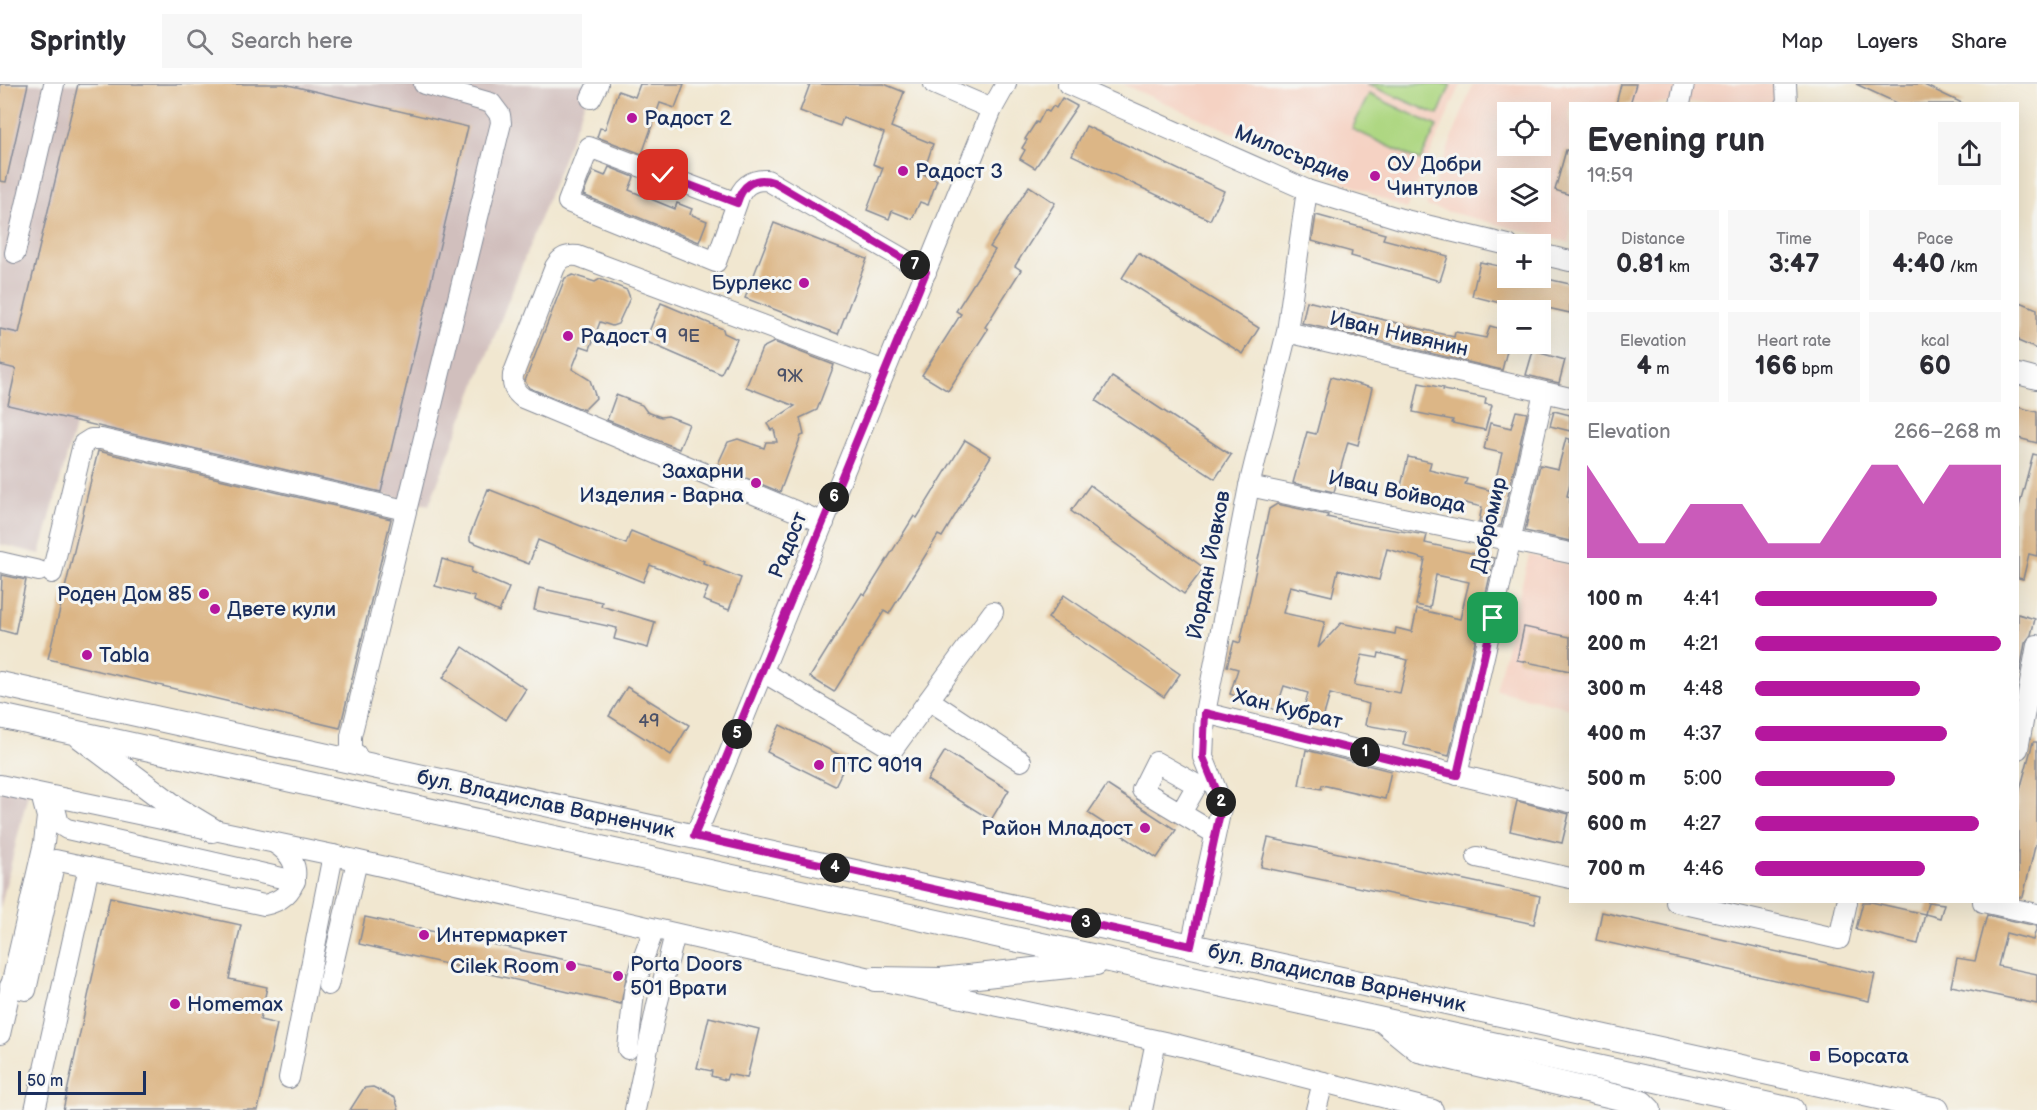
<!DOCTYPE html>
<meta charset="utf-8">
<style>
:root{--surface:#fff;--page:#f7f7f7;--text:#2b2b33;--muted:#7c7c81;--line:#e1e1e2;--accent:#b5179e}
body{margin:0;font-family:"Balsamiq Sans",sans-serif;background:var(--page);color:var(--text);height:100vh;display:flex;flex-direction:column;font-size:22px;white-space:nowrap}
*{box-sizing:border-box;margin:0}
p{font-size:20px;color:var(--muted)}
.icon{flex:none;width:33px;height:33px;fill:none;stroke:currentColor;stroke-width:2;stroke-linecap:round;stroke-linejoin:round}
.map{position:relative;flex:1;overflow:hidden}
.sheet{position:absolute;left:1569px;top:18px;width:450px;height:801px;display:flex;flex-direction:column;background:var(--surface);border-radius:0px;box-shadow:0 6px 24px #0002}
.sheet>*{flex:none}
.tools{position:absolute;left:1497px;top:18px;display:grid;gap:12px}
.tools a{display:grid;place-items:center;width:54px;height:54px;border-radius:0px;background:var(--surface);box-shadow:0 6px 24px #0002;font-size:30px}
.scale{position:absolute;left:18px;bottom:15px;width:128px;box-sizing:border-box;padding-left:6px;border:3px solid #1b2f5e;border-top:0;font-size:16px;line-height:21px;white-space:nowrap;color:#1b2f5e;-webkit-text-stroke:4px #f6f6f2;paint-order:stroke}
.pin{position:absolute;display:grid;place-items:center;width:51px;height:51px;color:#fff;margin:-26px;border-radius:12px;box-shadow:0 3px 9px #0006}
.km{position:absolute;width:30px;height:30px;margin:-15px;border-radius:50%;background:#222;color:#fff;font-size:16px;line-height:30px;text-align:center}
.round{display:grid;place-items:center;flex:none;width:63px;height:63px;border-radius:0px;background:var(--page)}
.head{display:flex;align-items:center;justify-content:space-between;height:102px;padding:0 18px}
h1{font-size:33px;font-weight:700;line-height:45px}
.figures{display:grid;grid-template-columns:repeat(3,1fr);gap:9px;height:102px;padding:6px 18px}
.figures div{display:grid;align-content:center;border-radius:0px;background:var(--page);text-align:center}
.figures b{font-size:26px;font-weight:700}
.figures small{font-size:16px;font-weight:400}
.figures p{font-size:16px}
.chart{height:168px;padding:12px 18px}
.chart p{display:flex;justify-content:space-between}
.chart svg{width:100%;height:108px;margin-top:6px;fill:var(--accent);opacity:.7}
ul{padding:0 18px;list-style:none;font-size:20px}
li{display:grid;grid-template-columns:96px 72px 1fr;align-items:center;height:45px}
li i{height:15px;border-radius:8px;background:var(--accent)}
header{display:flex;align-items:center;gap:36px;box-sizing:border-box;height:84px;padding:0 30px;background:var(--surface);border-bottom:2px solid var(--line)}
header strong{font-size:28px}
nav{display:flex;gap:33px;margin-inline-start:auto;font-size:21px}
.search{width:420px;height:54px;background:var(--page);display:flex;align-items:center;gap:15px;box-sizing:border-box;padding:0 21px;border-radius:0px;color:var(--muted);font-size:22px}
.map>svg:first-child{display:block}
</style>
<header>
<strong>Sprintly</strong>
<div class="search"><svg class="icon" aria-label="search" viewBox="0 0 24 24"><circle cx="10" cy="10" r="6"/><path d="M15 15l6 6"/></svg>Search here</div>
<nav><a>Map</a><a>Layers</a><a>Share</a></nav>
</header>
<div class="map">
<svg width="2037" height="1026" viewBox="0 0 2037 1026">
<rect width="100%" height="100%" fill="#f6f6f2"/>
<filter id="ink" filterUnits="userSpaceOnUse"><feTurbulence type="fractalNoise" baseFrequency=".0167" numOctaves="2"/><feDisplacementMap in="SourceGraphic" scale="12" xChannelSelector="R" yChannelSelector="G"/><feConvolveMatrix kernelMatrix="1 2 1 2 8 2 1 2 1" color-interpolation-filters="sRGB"/></filter>
<filter id="wash" filterUnits="userSpaceOnUse"><feTurbulence type="fractalNoise" baseFrequency=".008" numOctaves="4" result="noise"/><feDisplacementMap in="SourceGraphic" scale="24" xChannelSelector="R" yChannelSelector="G"/><feGaussianBlur stdDeviation="1.35" result="paint"/><feColorMatrix in="noise" values="0 0 0 0 0 0 0 0 0 0 0 0 0 0 0 0 0 1.4 0 .05"/><feComposite in="paint" operator="in"/></filter>
<g filter="url(#wash)">
<rect width="100%" height="100%" fill="#f1e7d0"/>
<g fill="#f5d2c3" fill-rule="evenodd">
<polygon points="1122,0 1461,0 1406,125"/>
<path d="M1473 0H1777L1778 19 1570 20V159L1426 122ZM1508 28H1540V62H1508ZM1508 94H1540V128H1508Z"/>
<polygon points="1529,471 1570,481 1570,624 1496,606"/>
</g>
<g fill="#d1bfbd">
<polygon points="0,0 592,0 429,421 76,339 40,470 0,460"/>
<polygon points="0,695 30,701 0,825"/>
</g>
<g fill="#aed782" stroke="#648370" stroke-width="1.5">
<polygon points="1367,0 1451,0 1438,31"/>
<polygon points="1369,10 1437,42 1420,77 1352,45"/>
</g>
<g id="blocks">
<g fill="#dcb686" fill-rule="evenodd">
<polygon points="0,0 28,0 6,98 0,97"/>
<polygon points="78,0 284,0 468,43 381,408 8,321 16,285 0,281 0,245 19,249"/>
<polygon points="640,0 684,0 675,24 660,19 642,70 597,53 600,44 605,45 618,7 635,13"/>
<polygon points="810,0 884,0 904,8 891,43 933,60 923,90 937,96 928,121 920,118 912,135 892,127 889,135 867,126 883,84 873,80 884,49 843,34 840,42 800,27"/>
<polygon points="1621,0 1636,0 1630,20 1616,20"/>
<polygon points="1856,0 1922,0 1964,20 1899,20"/>
<polygon points="1062,14 1077,22 1035,84 1020,75 1025,66 1022,64 1027,56 1025,55 1036,38 1038,39 1045,26 1049,28 1053,22 1056,24"/>
<polygon points="1086,42 1224,107 1210,136 1072,71"/>
<polygon points="1566,66 1570,66 1570,111 1555,106"/>
<polygon points="609,83 634,93 629,106 675,125 677,119 692,125 690,130 707,137 699,158 583,111 593,87 605,92"/>
<polygon points="1029,102 1055,119 1015,182 1021,186 985,243 988,245 948,307 922,291 961,230 956,227 995,166 990,163"/>
<polygon points="1316,131 1385,150 1383,155 1448,172 1440,197 1351,172 1352,168 1312,157"/>
<polygon points="774,139 867,175 838,250 745,214"/>
<polygon points="1138,169 1259,244 1243,270 1122,194"/>
<polygon points="1480,178 1508,184 1508,194 1543,194 1570,200 1570,229 1525,219 1524,225 1472,212"/>
<polygon points="573,191 595,198 600,195 627,206 630,214 618,240 612,242 600,238 590,265 581,262 572,285 590,296 596,314 584,326 529,304 525,297 565,194"/>
<polygon points="1307,217 1454,253 1455,248 1486,254 1490,242 1508,247 1508,263 1502,286 1302,239"/>
<polygon points="2018,217 2037,225 2037,265 2018,257"/>
<polygon points="661,219 723,245 724,249 737,255 721,290 645,257"/>
<polygon points="774,258 834,281 817,326 800,334 804,351 801,352 780,408 717,382 728,358 738,355 764,364 766,358 777,358 774,345 771,346 767,340 795,322 746,303 762,264"/>
<polygon points="1533,267 1565,276 1559,299 1526,291"/>
<polygon points="1112,293 1231,371 1215,395 1096,317"/>
<polygon points="1331,293 1372,304 1358,361 1348,358 1334,408 1293,399 1307,348 1316,350"/>
<polygon points="1419,299 1444,304 1443,306 1486,314 1485,320 1492,321 1485,346 1452,339 1453,336 1413,328"/>
<polygon points="616,311 642,321 647,328 661,333 668,332 689,340 679,365 607,336"/>
<polygon points="2018,323 2037,328 2037,359 2018,354"/>
<polygon points="1516,327 1527,329 1501,442 1479,438 1482,423 1423,409 1422,412 1400,406 1408,373 1431,378 1429,386 1467,395 1465,400 1493,407 1502,369 1484,365 1490,339 1511,344"/>
<polygon points="1554,327 1570,331 1570,347 1550,342"/>
<polygon points="1566,354 1570,355 1570,399 1567,412 1570,413 1570,457 1525,447 1540,381 1558,385"/>
<polygon points="965,356 991,372 942,453 938,451 889,530 884,527 834,608 810,593 862,509 865,511 914,432 917,434"/>
<polygon points="98,367 391,435 340,644 48,575"/>
<polygon points="2033,370 2037,371 2037,472 2029,470 2023,495 2018,494 2018,426"/>
<polygon points="1090,401 1204,484 1184,510 1071,427"/>
<polygon points="488,405 626,460 631,447 704,477 703,479 741,494 729,526 703,516 708,504 650,481 643,498 538,456 529,480 470,457 470,451"/>
<path d="M1277 420 1328 431 1327 433 1362 441 1427 451 1425 459 1494 474 1449 672 1403 661 1406 648 1365 641 1369 620 1330 610 1322 638 1302 632 1308 609 1284 602 1276 626 1230 610 1238 585 1227 582 1234 557 1240 559 1269 425ZM1387 465 1425 475 1416 521 1430 524 1436 491 1469 498 1460 535 1417 525 1412 548 1396 544 1395 550 1341 539 1318 564 1325 538 1283 529 1290 502 1332 512 1338 486 1379 496ZM1379 569 1408 576 1400 609 1354 601 1362 571 1378 574Z"/>
<polygon points="442,475 472,484 471,488 509,504 499,528 474,517 475,513 435,502"/>
<polygon points="2,491 26,496 15,550 0,546"/>
<polygon points="539,504 602,518 601,522 655,538 648,564 614,555 617,544 534,526"/>
<polygon points="1064,511 1180,590 1164,613 1048,534"/>
<polygon points="2018,530 2035,535 2031,551 2025,559 2020,587 2018,587"/>
<polygon points="1524,543 1570,553 1570,587 1517,576"/>
<polygon points="463,563 526,605 506,636 443,594"/>
<polygon points="627,603 689,641 671,671 609,632"/>
<polygon points="780,641 848,675 835,702 767,668"/>
<polygon points="2033,658 2037,658 2037,754 2023,813 2018,813 2018,713"/>
<polygon points="1306,666 1391,687 1385,715 1322,701 1321,705 1299,701"/>
<polygon points="945,667 1009,706 991,736 927,696"/>
<polygon points="1107,701 1176,746 1157,774 1088,729"/>
<polygon points="1517,717 1569,730 1562,759 1510,747"/>
<polygon points="1268,754 1540,812 1534,840 1261,783"/>
<polygon points="110,813 241,841 229,895 267,903 260,936 277,940 258,1026 63,1026"/>
<polygon points="1863,818 1871,818 1925,830 1918,860 1856,845"/>
<polygon points="1928,818 1944,820 1940,834 1925,830"/>
<polygon points="1602,828 1875,890 1869,917 1596,856"/>
<polygon points="1987,831 2037,842 2033,856 2006,849 1998,882 2037,890 2037,920 1951,902 1957,874 1975,877"/>
<polygon points="365,833 627,889 621,920 359,860"/>
<polygon points="709,933 759,945 747,994 728,990 726,996 711,992 712,987 697,984"/>
<polygon points="373,1003 395,1014 399,1026 350,1026 364,1004"/>
</g>
</g>
</g>
<g filter="url(#ink)">
<use href="#blocks" fill-opacity="0" stroke="#868b97" stroke-width="1.5"/>
<g fill="none" stroke-linecap="round" stroke-linejoin="round">
<g stroke="#868b97" stroke-width="22">
<g id="minor">
<polyline points="934,0 992,25"/>
<polyline points="1068,0 1307,106 1401,135 1508,161"/>
<polyline points="1786,0 1787,20"/>
<polyline points="591,14 598,0"/>
<polyline points="1680,20 1684,0"/>
<path d="M737 119 589 63 568 118 716 178 737 119C741 103 751 95 767 96L926 188"/>
<polyline points="15,169 54,0"/>
<polyline points="1540,170 1570,177"/>
<polyline points="1287,248 1570,314"/>
<polyline points="2018,290 2037,295"/>
<polyline points="1249,402 1570,469"/>
<path d="M824 439 523 314C514 307 512 302 513 291L555 183C561 173 566 171 578 172L885 287"/>
<polyline points="0,478 39,487"/>
<polyline points="52,489 83,360 91,355 101,355 405,426"/>
<polyline points="763,588 893,665 993,528"/>
<polyline points="929,616 1021,677"/>
<polyline points="1205,629 1570,718"/>
<polyline points="2018,665 2037,561"/>
<polyline points="356,670 351,668 351,652 501,39 500,31 491,19 424,0"/>
<polyline points="1457,691 1544,308"/>
<polyline points="0,701 333,771 875,895 1178,961 1433,1026"/>
<polyline points="56,728 59,740 67,745 295,797"/>
<polyline points="1181,729 1197,701 1156,678 1142,706 1214,749"/>
<polyline points="694,752 703,734 992,25 1006,0"/>
<polyline points="1477,773 1570,794"/>
<polyline points="1676,818 1839,855 1847,818"/>
<polyline points="1983,818 2037,830"/>
<polyline points="1191,862 1222,720 1203,673 1205,629 1249,402 1287,248 1307,106"/>
<polyline points="328,901 357,777"/>
<path d="M10 902 26 906 55 776 264 821C299 814 307 779 276 760"/>
<polyline points="0,950 44,759 47,733 43,718"/>
<polyline points="628,965 634,908 643,875 654,845"/>
<polyline points="289,994 333,771"/>
<polyline points="35,1026 89,783"/>
<polyline points="635,1026 657,921 675,850"/>
<polyline points="1142,1026 1156,957"/>
<polyline points="1316,1026 1323,998"/>
</g>
</g>
<g stroke="#868b97" stroke-width="26">
<g id="major">
<polyline points="0,600 1937,1026"/>
<polyline points="0,632 1792,1026"/>
<polyline points="81,653 177,725 212,746"/>
<polyline points="875,895 941,896 1096,879"/>
<polyline points="1386,939 1419,966 1642,1019 1649,1026"/>
</g>
</g>
<use href="#minor" stroke="#fff" stroke-width="20"/>
<use href="#major" stroke="#fff" stroke-width="24"/>
</g>
</g>
<g fill="none" stroke-linecap="round" stroke-linejoin="round" filter="url(#ink)">
<g stroke="#fff" stroke-width="12">
<path id="route" d="M663 91 737 119C742 101 755 92 773 98L926 188 694 752 1191 862 1222 720 1203 673 1205 629 1457 691 1493 534"/>
</g>
<use href="#route" stroke="#b5179e" stroke-width="8"/>
</g>
<g fill="#b5179e" stroke="#f6f6f2" stroke-width="2">
<circle cx="632" cy="34" r="6"/>
<circle cx="903" cy="87" r="6"/>
<circle cx="1375" cy="92" r="6"/>
<circle cx="804" cy="199" r="6"/>
<circle cx="568" cy="252" r="6"/>
<circle cx="756" cy="399" r="6"/>
<circle cx="204" cy="510" r="6"/>
<circle cx="215" cy="525" r="6"/>
<circle cx="87" cy="571" r="6"/>
<circle cx="819" cy="681" r="6"/>
<circle cx="1145" cy="744" r="6"/>
<circle cx="424" cy="851" r="6"/>
<circle cx="571" cy="882" r="6"/>
<circle cx="618" cy="892" r="6"/>
<circle cx="175" cy="920" r="6"/>
<rect x="1809" y="966" width="12" height="12" rx="3"/>
</g>
<g text-anchor="middle" dominant-baseline="central" stroke-width="6" stroke-linejoin="round" paint-order="stroke">
<g font-size="18" fill="#4b5168">
<text x="689" y="252">9Е</text>
<text x="790" y="292">9Ж</text>
<text x="649" y="637">49</text>
</g>
<g font-size="21" fill="#1b2f5e" stroke="#f6f6f2" text-anchor="start">
<text x="644" y="34">Радост 2</text>
<text x="1387" y="80">ОУ Добри<tspan x="1387" dy="24">Чинтулов</tspan></text>
<text x="915" y="87">Радост 3</text>
<text x="792" y="199" text-anchor="end">Бурлекс</text>
<text x="580" y="252">Радост 9</text>
<text x="744" y="387" text-anchor="end">Захарни<tspan x="744" dy="24">Изделия - Варна</tspan></text>
<text x="192" y="510" text-anchor="end">Роден Дом 85</text>
<text x="227" y="525">Двете кули</text>
<text x="99" y="571">Tabla</text>
<text x="831" y="681">ПТС 9019</text>
<text x="1133" y="744" text-anchor="end">Район Младост</text>
<text x="436" y="851">Интермаркет</text>
<text x="630" y="880">Porta Doors<tspan x="630" dy="24">501 Врати</tspan></text>
<text x="559" y="882" text-anchor="end">Cilek Room</text>
<text x="187" y="920">Homemax</text>
<text x="1827" y="972">Борсата</text>
</g>
<g font-size="21" fill="#1b2f5e" stroke="#f6f6f2">
<text transform="translate(1292 70) rotate(22)">Милосърдие</text>
<text transform="translate(1399 250) rotate(13)">Иван Нивянин</text>
<text transform="translate(1397 408) rotate(12)">Ивац Войвода</text>
<text transform="translate(1489 441) rotate(-77)">Добромир</text>
<text transform="translate(788 461) rotate(-68)">Радост</text>
<text transform="translate(1209 481) rotate(-79)">Йордан Йовков</text>
<text transform="translate(1288 625) rotate(14)">Хан Кубрат</text>
<text transform="translate(546 720) rotate(12)">бул. Владислав Варненчик</text>
<text transform="translate(1337 894) rotate(12)">бул. Владислав Варненчик</text>
</g>
</g>
</svg>
<div class="tools">
<a><svg class="icon" aria-label="locate" viewBox="0 0 24 24"><circle cx="12" cy="12" r="6"/><path d="M12 2v4M12 18v4M2 12h4M18 12h4"/></svg></a>
<a><svg class="icon" aria-label="layers" viewBox="0 0 24 24"><path d="M12 4l9 5-9 5-9-5zM3 14l9 5 9-5"/></svg></a>
<a>+</a>
<a>−</a>
</div>
<div class="scale">50 m</div>
<div class="pin" style="left:1493px;top:534px;background:#1e9e55"><svg class="icon" aria-label="arrive" viewBox="0 0 24 24"><path d="M6 21V4h12l-3 4 3 4H6"/></svg></div>
<div class="pin" style="left:663px;top:91px;background:#d93025"><svg class="icon" aria-label="check" viewBox="0 0 24 24"><path d="M5 12l5 5 9-10"/></svg></div>
<b class="km" style="left:1365px;top:668px">1</b>
<b class="km" style="left:1221px;top:718px">2</b>
<b class="km" style="left:1086px;top:839px">3</b>
<b class="km" style="left:835px;top:784px">4</b>
<b class="km" style="left:737px;top:650px">5</b>
<b class="km" style="left:834px;top:413px">6</b>
<b class="km" style="left:915px;top:181px">7</b>
<section class="sheet">
<div class="head"><div><h1>Evening run</h1><p>19:59</p></div><a class="round"><svg class="icon" aria-label="share" viewBox="0 0 24 24"><path d="M12 15V3M7 8l5-5 5 5M5 13v7h14v-7"/></svg></a></div>
<div class="figures">
<div><p>Distance</p><b>0.81<small> km</small></b></div>
<div><p>Time</p><b>3:47</b></div>
<div><p>Pace</p><b>4:40<small> /km</small></b></div>
</div>
<div class="figures">
<div><p>Elevation</p><b>4<small> m</small></b></div>
<div><p>Heart rate</p><b>166<small> bpm</small></b></div>
<div><p>kcal</p><b>60</b></div>
</div>
<div class="chart"><p><span>Elevation</span>266–268 m</p>
<svg viewBox="0 0 160 44" preserveAspectRatio="none"><path d="M0 44V6L10 22L20 38L30 38L40 22L50 22L60 22L70 38L80 38L90 38L100 22L110 6L120 6L130 22L140 6L150 6L160 6V44z"/></svg>
</div>
<ul>
<li><b>100 m</b>4:41<i style="width:74%"></i></li>
<li><b>200 m</b>4:21<i style="width:100%"></i></li>
<li><b>300 m</b>4:48<i style="width:67%"></i></li>
<li><b>400 m</b>4:37<i style="width:78%"></i></li>
<li><b>500 m</b>5:00<i style="width:57%"></i></li>
<li><b>600 m</b>4:27<i style="width:91%"></i></li>
<li><b>700 m</b>4:46<i style="width:69%"></i></li>
</ul>
</section>
</div>
